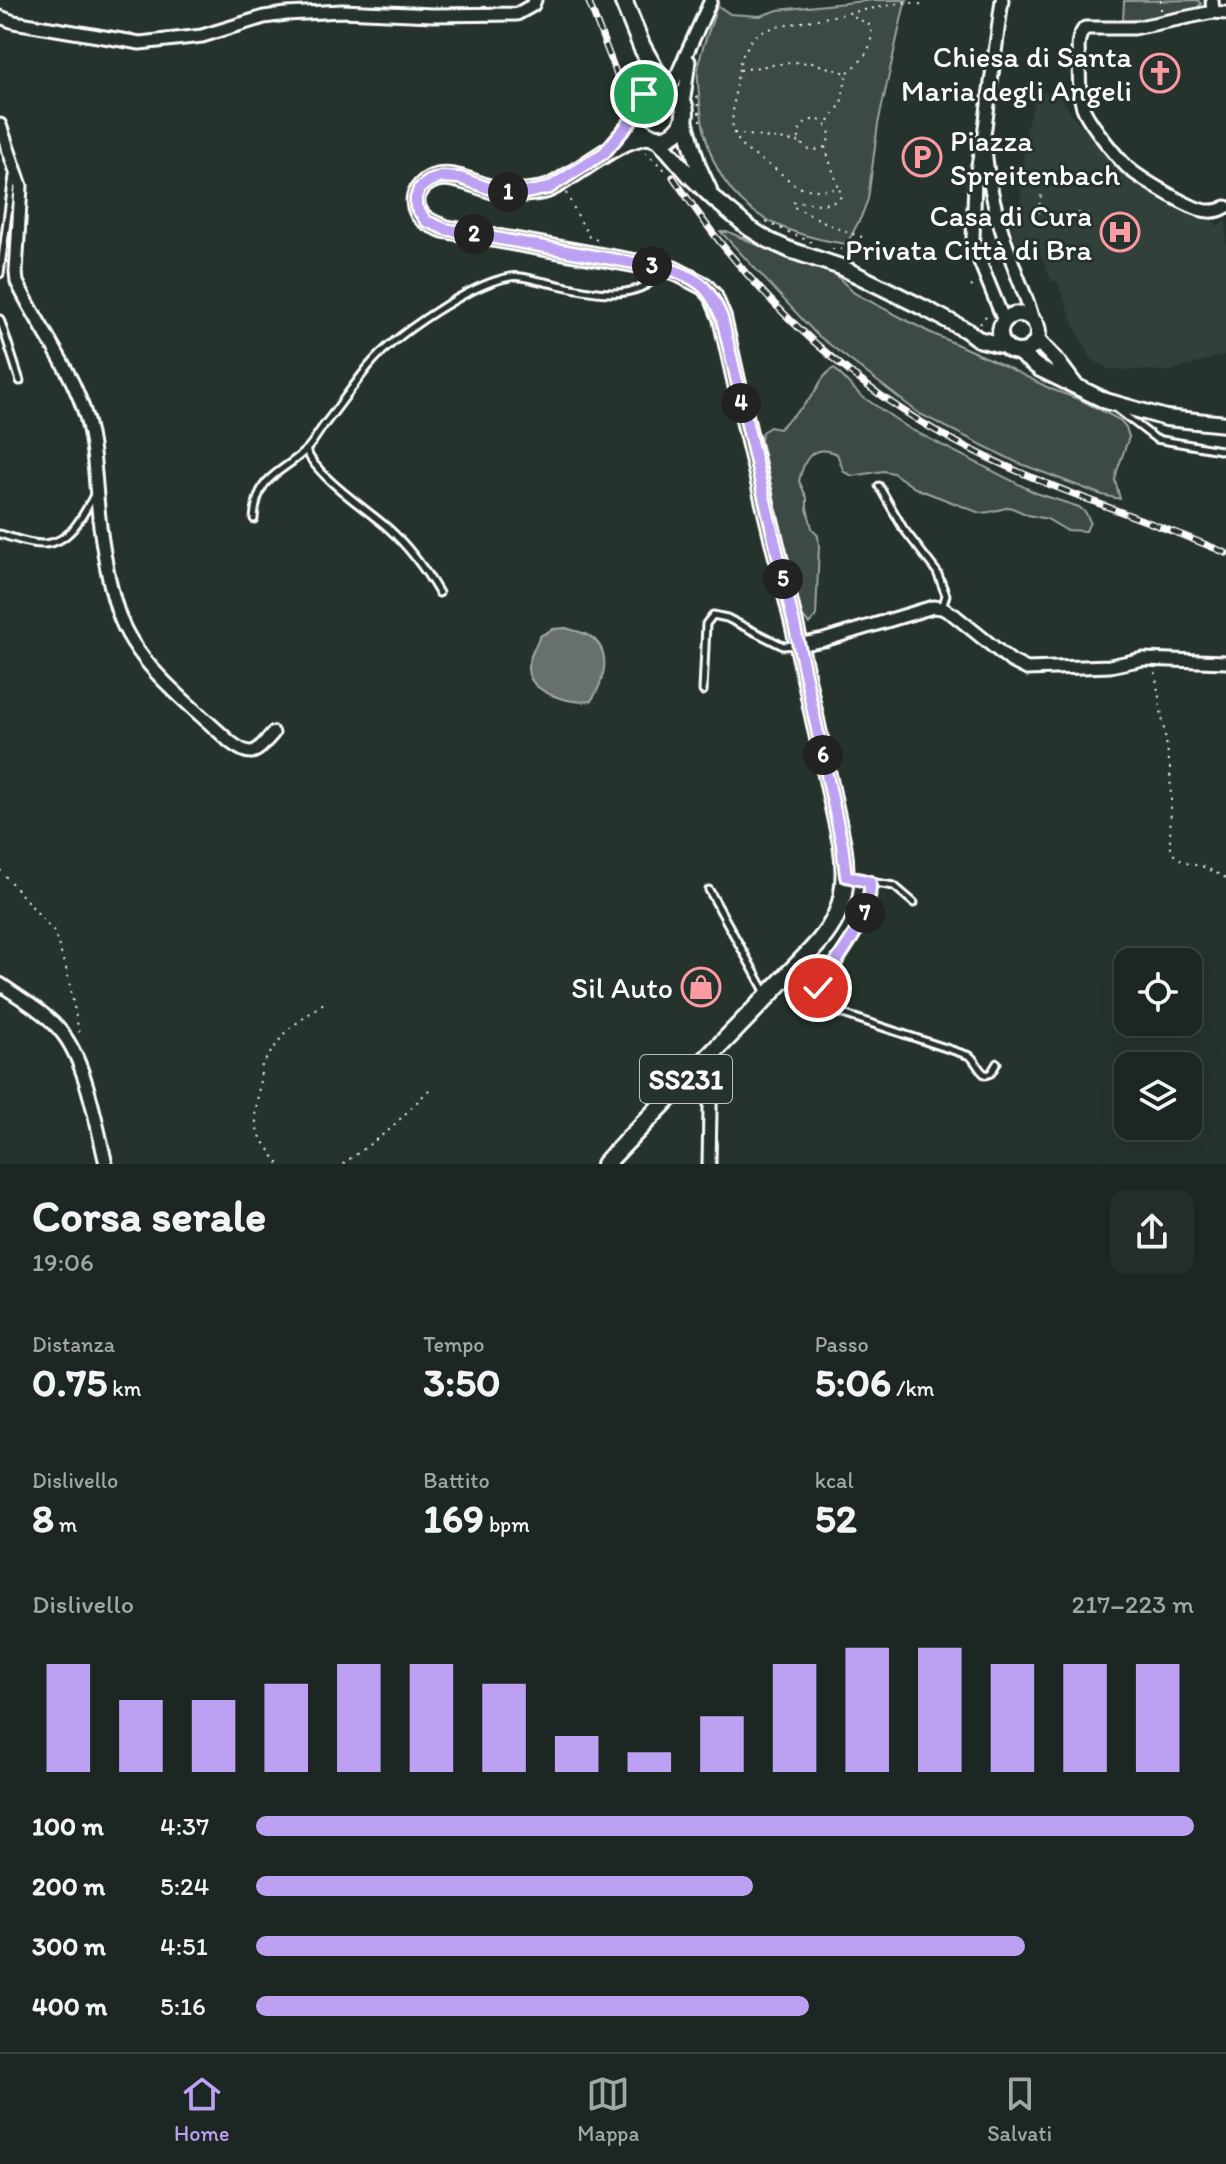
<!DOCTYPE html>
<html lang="it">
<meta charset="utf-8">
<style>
:root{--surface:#1c2622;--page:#252e2a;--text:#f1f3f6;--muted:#a0a5a5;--line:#3a4340;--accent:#bca0f2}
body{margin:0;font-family:Itim,sans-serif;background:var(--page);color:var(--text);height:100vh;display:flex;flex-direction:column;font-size:30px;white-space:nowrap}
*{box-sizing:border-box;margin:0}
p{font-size:26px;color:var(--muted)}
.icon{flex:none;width:44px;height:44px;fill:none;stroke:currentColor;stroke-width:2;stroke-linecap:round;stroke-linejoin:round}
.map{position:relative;height:1164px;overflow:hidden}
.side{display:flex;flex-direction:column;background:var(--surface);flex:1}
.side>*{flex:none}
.buttons{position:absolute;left:1114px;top:948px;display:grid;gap:16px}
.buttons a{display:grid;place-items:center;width:88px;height:88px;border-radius:16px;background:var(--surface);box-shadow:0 8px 32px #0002,0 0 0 2px var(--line);font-size:40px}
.pin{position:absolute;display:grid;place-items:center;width:68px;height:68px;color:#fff;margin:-34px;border:4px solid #fff;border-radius:50%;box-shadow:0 2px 8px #0007}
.km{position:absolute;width:40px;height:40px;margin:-20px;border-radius:50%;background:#222;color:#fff;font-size:22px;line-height:40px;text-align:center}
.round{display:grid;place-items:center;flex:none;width:84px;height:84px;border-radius:16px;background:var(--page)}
.overview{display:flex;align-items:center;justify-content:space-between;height:136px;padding:0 32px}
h1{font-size:44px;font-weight:800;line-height:60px}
.figures{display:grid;grid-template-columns:repeat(3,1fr);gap:12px;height:136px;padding:8px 32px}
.figures div{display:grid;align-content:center}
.figures b{font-size:40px;font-weight:800}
.figures small{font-size:22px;font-weight:400}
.figures p{font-size:22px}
.chart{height:224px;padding:16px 32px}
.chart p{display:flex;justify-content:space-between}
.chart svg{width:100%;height:144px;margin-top:8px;stroke:var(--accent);stroke-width:6}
ul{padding:0 32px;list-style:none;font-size:26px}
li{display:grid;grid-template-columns:128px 96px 1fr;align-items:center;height:60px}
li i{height:20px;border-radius:10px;background:var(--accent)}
.tab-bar{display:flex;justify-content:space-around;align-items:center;height:112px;border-top:2px solid var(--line);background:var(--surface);font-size:22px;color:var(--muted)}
.tab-bar a{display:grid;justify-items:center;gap:4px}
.tab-bar .current{color:var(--accent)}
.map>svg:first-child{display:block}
</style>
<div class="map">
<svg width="1226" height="1164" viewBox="0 0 1226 1164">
<rect width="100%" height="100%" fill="#26332d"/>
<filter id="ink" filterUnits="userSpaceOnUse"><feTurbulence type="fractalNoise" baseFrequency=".0125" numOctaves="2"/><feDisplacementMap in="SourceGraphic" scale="16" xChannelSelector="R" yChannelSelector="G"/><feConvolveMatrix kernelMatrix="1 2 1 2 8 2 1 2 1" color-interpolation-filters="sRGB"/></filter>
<g filter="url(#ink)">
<polygon fill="#333f3a" points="1038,92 1055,95 1061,98 1077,121 1108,151 1199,215 1212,220 1217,226 1226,221 1226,354 1171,371 1109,369 1091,359 1075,327 1057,281 1052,282 1037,245 1031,242 1018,245 1011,226 1021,207 1020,204 1026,127"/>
<g fill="#3e4944" stroke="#9ea4a2" stroke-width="2">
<path d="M874 0H907L904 7 878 124 868 199 861 217 847 244C768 233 715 202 702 119 700 103 697 86 698 70 700 47 712 27 717 5L730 14 760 16 778 10Z"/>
<polygon points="1198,0 1201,4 1196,9 1148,20 1123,21 1124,1"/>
<polygon points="721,232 729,232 786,258 830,272 837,276 854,293 929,332 1003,365 1051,389 1081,400 1120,420 1126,427 1129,437 1117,471 1115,480 1120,499 1102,495 1016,462 920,414 816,334"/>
<path d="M834 368 860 395 910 429 1036 493 1079 507 1086 513 1090 522 1086 531 1066 530 1047 519 1028 515 1010 507 990 512 980 513 915 488 893 473 883 471 853 476 844 472 837 454C812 443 804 459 799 481L807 498V508L812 528 818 536 819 546 816 616 809 624 802 616 797 597 761 441 762 432 770 427 779 429C789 418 801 410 811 397 820 386 821 376 834 368Z"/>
</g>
<path fill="#67706c" stroke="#a4a9a7" stroke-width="2" d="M566 628C576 631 589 633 596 641 612 658 602 685 591 701 572 705 527 693 528 667 529 657 536 645 540 636L553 629Z"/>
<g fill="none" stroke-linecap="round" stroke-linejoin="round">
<g stroke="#fff" stroke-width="11">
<g id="service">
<polyline points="0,274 13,176"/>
<polyline points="0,319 20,381"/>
<polyline points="1118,410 1156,439 1226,451"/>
<path d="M306 450C317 477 365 508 388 528 409 547 425 569 439 593"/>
<polyline points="879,486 903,528 937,572 946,595 942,608"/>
<path d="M254 519C257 474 279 476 306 450 313 443 318 433 324 425 339 406 353 386 368 367 393 336 470 284 510 277 519 275 530 279 540 281 576 288 632 308 660 273"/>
<path d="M0 534C14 538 31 545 45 544 71 542 83 515 94 495"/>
<polyline points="703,691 706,624 713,615 727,618 783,646 797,645"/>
<path d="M847 877 870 882 869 904 861 921 818 988C815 1000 820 1004 831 1010L970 1056C977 1062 978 1070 986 1075L991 1073 997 1063"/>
<polyline points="870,882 894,886 914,903"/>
<polyline points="709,890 765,991"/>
</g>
</g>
<g stroke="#fff" stroke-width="17">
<g id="minor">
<polyline points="1002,0 984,135 975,180 973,239 980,262 1004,321"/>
<polyline points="1212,0 1213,12 1226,13"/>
<path d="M1213 12 1134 28H1085C1076 38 1078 50 1079 63 1080 79 1078 98 1085 112 1092 126 1115 155 1127 167 1139 178 1186 206 1202 210 1210 212 1219 211 1226 207"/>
<polyline points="0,17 14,22 140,43 202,36 264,17 286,14 342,11 433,15 517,14 533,5 535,0"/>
<polyline points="670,90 711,0"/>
<polyline points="683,105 689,61"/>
<path d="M0 125 21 186 16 272 17 282C39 328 71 367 86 417 96 453 95 489 100 526 104 556 109 587 119 615 137 666 192 706 230 742 254 760 256 752 273 733"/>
<path d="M985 148C988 186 998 222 1011 258 1017 278 1027 297 1032 317"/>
<polyline points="798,645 824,640 933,607 942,608 954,615 1011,661 1027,669 1110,666 1143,659 1226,662"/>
<path d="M0 984C21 999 47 1013 63 1034 86 1063 97 1127 106 1164"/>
<polyline points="709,1164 711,1054"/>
</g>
</g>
<g stroke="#fff" stroke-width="20">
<g id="secondary">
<polyline points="684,117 698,166 709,190"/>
<polyline points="657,138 690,176 713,198 749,228 768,240 790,250 841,267 924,308 966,330 978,339 1005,346"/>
<circle cx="1019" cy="333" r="19"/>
<polyline points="1037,340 1056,360 1074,384"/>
<polyline points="1018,352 1040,369 1106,401 1166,418 1226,424"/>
</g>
</g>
<g stroke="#fff" stroke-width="22">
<g id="primary">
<polyline points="623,0 642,47 665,88"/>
<circle cx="660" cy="113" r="25"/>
<path d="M605 1164C663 1103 723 1043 781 982 799 962 825 941 836 916 847 893 846 868 842 844L795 628 748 433 722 318 713 296 704 286 673 270 445 229C435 225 425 222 419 213 415 206 414 197 419 190 438 162 475 186 498 191 514 194 531 193 547 189 554 186 562 181 568 177 595 161 618 140 649 135"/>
</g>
</g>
<g stroke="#fff" stroke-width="2" stroke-dasharray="2 6" stroke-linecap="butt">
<polyline points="1161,10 1161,0"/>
<polyline points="740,70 792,62 812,63 847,73 841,104 826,126"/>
<path d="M848 72C864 60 874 47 871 26L855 17 854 14"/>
<polyline points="697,96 700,121"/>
<polyline points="734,133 799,142"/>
<path d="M825 147 812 151C780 138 814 105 827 127 832 134 829 140 825 147L839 189"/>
<polyline points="645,152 664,169 667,168"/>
<polyline points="566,193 589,237 600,241"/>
<polyline points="1039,213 1040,199 1044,191"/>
<polyline points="1078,213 1090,215"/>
<polyline points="766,222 811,242"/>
<path d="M862 237 841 230 792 206 794 202C810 202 833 209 842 195L839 189 813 190 797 187 778 171 743 148 734 133 732 122 736 84 741 58 752 39 760 32 776 27 906 2 925 5"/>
<polyline points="832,249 867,250"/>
<polyline points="971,287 976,282"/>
<polyline points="980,324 988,313"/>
<polyline points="1155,672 1170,767 1171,800 1170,844 1173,854 1186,863 1204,867 1226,878"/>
<polyline points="0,870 54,932 67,971 80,1037"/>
<polyline points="279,1164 258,1133 255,1117 262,1065 286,1031 325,1002"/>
<polyline points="343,1164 389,1130 432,1087"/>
</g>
<use href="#service" stroke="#26332d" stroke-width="5"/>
<use href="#minor" stroke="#26332d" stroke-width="11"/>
<use href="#secondary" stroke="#26332d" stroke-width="14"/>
<use href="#primary" stroke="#26332d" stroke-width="16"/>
<g stroke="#fff" stroke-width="7">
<g id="rail">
<polyline points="588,0 619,80"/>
<path d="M673 177C688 199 703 221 720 242 787 326 874 402 972 450 1054 491 1142 517 1226 553"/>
</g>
</g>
<use href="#rail" stroke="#26332d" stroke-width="4" stroke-dasharray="12" stroke-linecap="butt"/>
</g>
</g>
<g fill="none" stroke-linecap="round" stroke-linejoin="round" filter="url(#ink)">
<g stroke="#fff" stroke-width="16">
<path id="route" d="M644 94 636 108 635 116 604 153 549 188 525 193 497 191 460 178 441 177 429 181 419 189 416 198V207L426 221 445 229 673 270C702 281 710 289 722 318L795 628 842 844 846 876 870 882C872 920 838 957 818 988"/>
</g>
<use href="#route" stroke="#bca0f2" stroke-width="10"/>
</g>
<defs>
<g id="church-ring" transform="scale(2)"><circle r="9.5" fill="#26332d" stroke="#ff9aa2" stroke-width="1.5"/><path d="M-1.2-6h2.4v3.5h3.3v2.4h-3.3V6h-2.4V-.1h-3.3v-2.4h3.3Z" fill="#ff9aa2"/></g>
<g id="parking-ring" transform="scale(2)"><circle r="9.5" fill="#26332d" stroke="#ff9aa2" stroke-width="1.5"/><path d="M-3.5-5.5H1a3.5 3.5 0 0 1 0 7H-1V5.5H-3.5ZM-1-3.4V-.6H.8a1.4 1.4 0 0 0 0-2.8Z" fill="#ff9aa2"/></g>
<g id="hospital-ring" transform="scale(2)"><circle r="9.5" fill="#26332d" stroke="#ff9aa2" stroke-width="1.5"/><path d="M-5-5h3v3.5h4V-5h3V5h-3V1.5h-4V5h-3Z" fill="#ff9aa2"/></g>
<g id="shop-ring" transform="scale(2)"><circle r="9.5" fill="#26332d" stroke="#ff9aa2" stroke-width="1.5"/><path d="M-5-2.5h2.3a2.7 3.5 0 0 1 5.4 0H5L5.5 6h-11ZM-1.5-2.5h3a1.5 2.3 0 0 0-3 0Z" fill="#ff9aa2"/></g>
</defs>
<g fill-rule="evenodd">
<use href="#church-ring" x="1160" y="73"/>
<use href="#parking-ring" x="922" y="157"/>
<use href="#hospital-ring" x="1120" y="232"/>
<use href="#shop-ring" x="701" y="987"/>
</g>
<g text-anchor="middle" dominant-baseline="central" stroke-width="6" stroke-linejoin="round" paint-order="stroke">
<rect fill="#26332d" stroke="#bec2c0" stroke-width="2" x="640" y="1055" width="92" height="48" rx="6"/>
<g font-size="28" font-weight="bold" fill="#fff">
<text x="686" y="1079">SS231</text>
</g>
<g font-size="30" fill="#fff" stroke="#26332d" text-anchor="end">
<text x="1132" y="56">Chiesa di Santa<tspan x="1132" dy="34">Maria degli Angeli</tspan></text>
<text x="950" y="140" text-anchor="start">Piazza<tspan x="950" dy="34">Spreitenbach</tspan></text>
<text x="1092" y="215">Casa di Cura<tspan x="1092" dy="34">Privata Città di Bra</tspan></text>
<text x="673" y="987">Sil Auto</text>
</g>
</g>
</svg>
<div class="buttons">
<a><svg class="icon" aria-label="locate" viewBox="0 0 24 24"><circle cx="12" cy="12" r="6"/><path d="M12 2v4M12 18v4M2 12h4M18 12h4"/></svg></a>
<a><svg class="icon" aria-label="layers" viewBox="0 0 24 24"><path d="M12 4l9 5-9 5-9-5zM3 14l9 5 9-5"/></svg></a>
</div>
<div class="pin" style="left:644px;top:94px;background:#1e9e55"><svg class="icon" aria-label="arrive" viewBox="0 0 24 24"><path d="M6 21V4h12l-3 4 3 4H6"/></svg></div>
<div class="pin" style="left:818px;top:988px;background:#d93025"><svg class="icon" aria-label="check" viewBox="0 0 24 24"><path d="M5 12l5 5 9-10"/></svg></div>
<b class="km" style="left:508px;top:192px">1</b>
<b class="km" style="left:474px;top:234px">2</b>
<b class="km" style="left:652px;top:266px">3</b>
<b class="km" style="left:741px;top:403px">4</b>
<b class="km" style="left:783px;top:579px">5</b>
<b class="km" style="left:823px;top:755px">6</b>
<b class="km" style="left:865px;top:913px">7</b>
</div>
<section class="side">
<div class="overview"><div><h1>Corsa serale</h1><p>19:06</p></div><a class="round"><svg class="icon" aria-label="share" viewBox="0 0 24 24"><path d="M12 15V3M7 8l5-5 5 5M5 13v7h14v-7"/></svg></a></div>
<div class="figures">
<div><p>Distanza</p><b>0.75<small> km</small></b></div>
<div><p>Tempo</p><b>3:50</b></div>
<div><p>Passo</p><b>5:06<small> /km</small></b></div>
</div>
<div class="figures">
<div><p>Dislivello</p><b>8<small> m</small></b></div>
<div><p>Battito</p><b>169<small> bpm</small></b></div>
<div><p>kcal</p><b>52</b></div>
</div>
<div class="chart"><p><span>Dislivello</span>217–223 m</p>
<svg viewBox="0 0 160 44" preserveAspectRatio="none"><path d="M5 44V11M15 44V22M25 44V22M35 44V17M45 44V11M55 44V11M65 44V17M75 44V33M85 44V38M95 44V27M105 44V11M115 44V6M125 44V6M135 44V11M145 44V11M155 44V11"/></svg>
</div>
<ul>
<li><b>100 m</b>4:37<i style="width:100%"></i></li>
<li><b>200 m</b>5:24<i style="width:53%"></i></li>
<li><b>300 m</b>4:51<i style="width:82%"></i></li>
<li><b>400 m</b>5:16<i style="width:59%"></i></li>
</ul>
</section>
<nav class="tab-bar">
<a class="current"><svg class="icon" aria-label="home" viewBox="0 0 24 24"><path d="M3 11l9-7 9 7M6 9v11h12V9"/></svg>Home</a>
<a><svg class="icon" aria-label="map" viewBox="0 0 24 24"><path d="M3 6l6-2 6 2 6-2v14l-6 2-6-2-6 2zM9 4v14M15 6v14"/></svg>Mappa</a>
<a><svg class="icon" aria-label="saved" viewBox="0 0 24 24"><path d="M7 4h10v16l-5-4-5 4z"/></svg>Salvati</a>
</nav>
